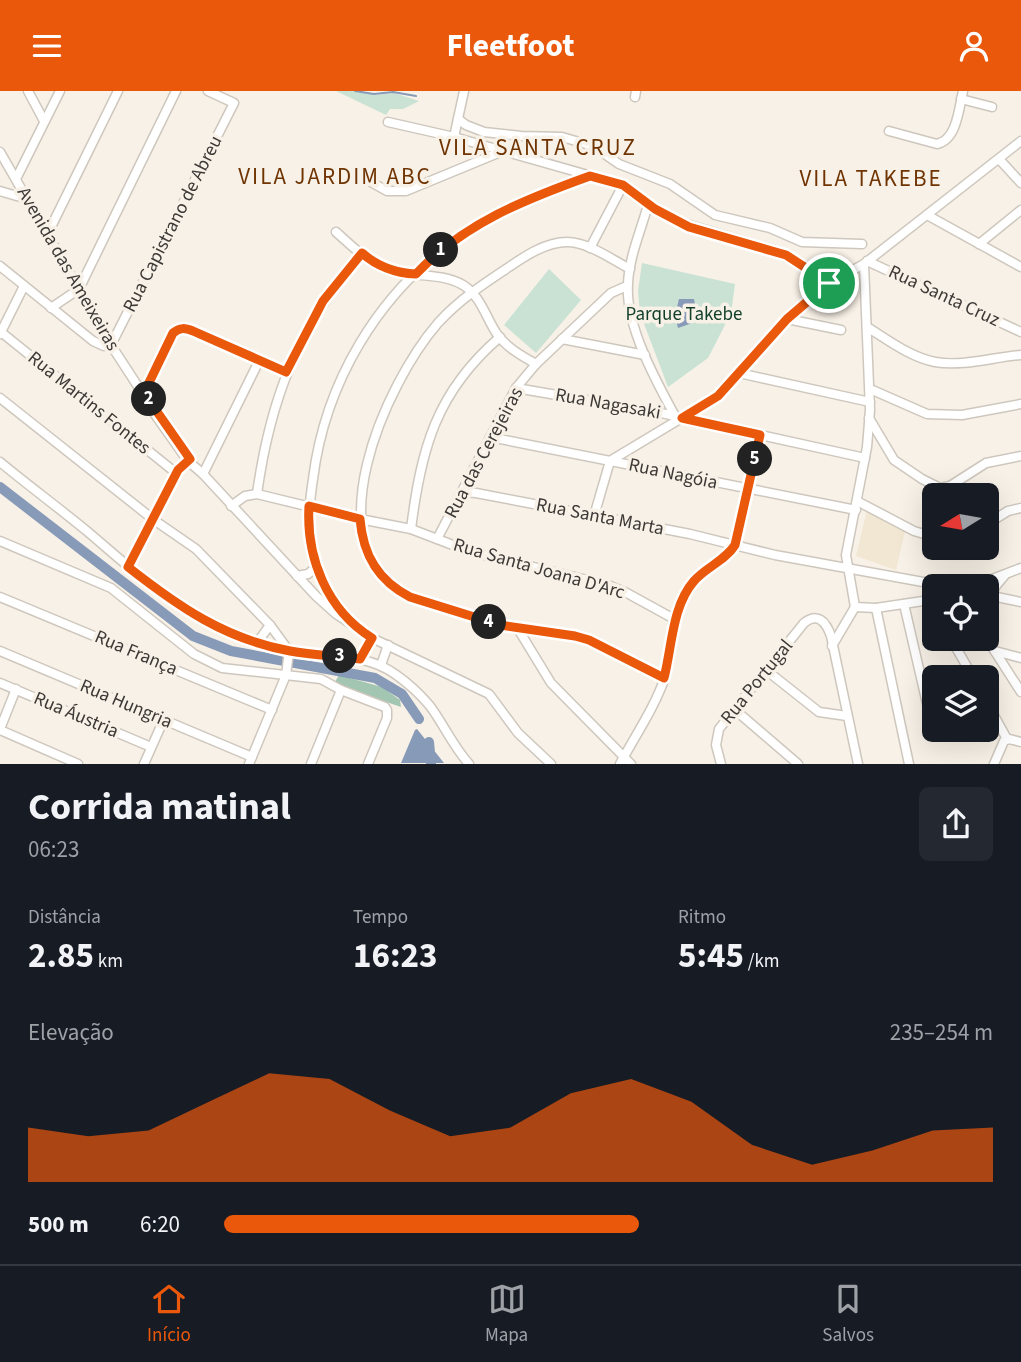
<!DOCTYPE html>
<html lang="pt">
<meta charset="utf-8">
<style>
:root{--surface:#171b24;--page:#242831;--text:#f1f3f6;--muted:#9ea1a6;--line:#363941;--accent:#ea580c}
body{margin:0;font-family:"Source Sans 3",sans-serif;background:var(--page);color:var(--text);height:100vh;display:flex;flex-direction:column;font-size:26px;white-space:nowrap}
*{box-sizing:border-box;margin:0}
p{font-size:23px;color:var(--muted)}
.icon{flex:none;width:38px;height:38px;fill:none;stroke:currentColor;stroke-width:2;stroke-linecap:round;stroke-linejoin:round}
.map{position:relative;height:673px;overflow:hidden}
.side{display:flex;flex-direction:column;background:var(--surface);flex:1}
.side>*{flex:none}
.needle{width:46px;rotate:259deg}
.controls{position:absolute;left:922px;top:392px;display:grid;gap:14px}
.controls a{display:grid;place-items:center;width:77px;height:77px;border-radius:10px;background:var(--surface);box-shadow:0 7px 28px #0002;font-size:35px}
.pin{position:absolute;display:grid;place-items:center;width:60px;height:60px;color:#fff;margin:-30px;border:4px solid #fff;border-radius:50%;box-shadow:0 2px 7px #0007}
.km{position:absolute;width:35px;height:35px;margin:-18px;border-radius:50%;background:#222;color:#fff;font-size:19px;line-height:35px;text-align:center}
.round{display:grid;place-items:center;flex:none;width:74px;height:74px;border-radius:10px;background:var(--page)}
.summary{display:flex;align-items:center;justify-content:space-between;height:119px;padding:0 28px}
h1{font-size:38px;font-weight:700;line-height:52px}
.metrics{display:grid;grid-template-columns:repeat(3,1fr);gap:10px;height:119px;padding:7px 28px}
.metrics div{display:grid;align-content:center}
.metrics b{font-size:35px;font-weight:700}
.metrics small{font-size:19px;font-weight:400}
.metrics p{font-size:19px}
.chart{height:196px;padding:14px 28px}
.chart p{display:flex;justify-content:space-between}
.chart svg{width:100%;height:126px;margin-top:7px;fill:var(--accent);opacity:.7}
ul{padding:0 28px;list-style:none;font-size:23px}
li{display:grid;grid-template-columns:112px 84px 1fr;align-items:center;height:52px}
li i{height:18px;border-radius:9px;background:var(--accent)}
header{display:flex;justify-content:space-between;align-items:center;height:91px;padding:0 28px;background:var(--accent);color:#fff;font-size:32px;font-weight:700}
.dock{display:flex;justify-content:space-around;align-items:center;height:98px;border-top:2px solid var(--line);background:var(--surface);font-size:19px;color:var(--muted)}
.dock a{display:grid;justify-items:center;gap:4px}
.dock .current{color:var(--accent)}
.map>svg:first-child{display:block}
</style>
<header><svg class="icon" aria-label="menu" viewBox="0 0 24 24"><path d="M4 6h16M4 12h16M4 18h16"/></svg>Fleetfoot<svg class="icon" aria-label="person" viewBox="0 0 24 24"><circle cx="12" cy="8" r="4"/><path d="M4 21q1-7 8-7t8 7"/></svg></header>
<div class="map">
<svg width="1021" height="673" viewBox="0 0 1021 673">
<rect width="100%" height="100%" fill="#f8f1e7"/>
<polygon fill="#f1e7d2" points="867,419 905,440 896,479 856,465"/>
<g fill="#c9e2d4">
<polygon points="336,0 352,0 375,4 394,2 419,10 403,18 390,18 386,24"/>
<polygon points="642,172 735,193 730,230 727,230 708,267 668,296 640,222 638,200"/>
<polygon points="549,178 581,209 536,262 504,234"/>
</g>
<polygon fill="#a2c6b2" points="339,584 382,596 400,609 401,616 354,600 335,591"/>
<g fill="#879ab7">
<polygon points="679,208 694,208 698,230 678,237 675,225"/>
<polygon points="417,638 444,672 401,672 415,639"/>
</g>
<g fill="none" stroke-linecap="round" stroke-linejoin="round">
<polyline stroke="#879ab7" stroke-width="2" points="355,0 374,3 393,1 416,5"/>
<g stroke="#879ab7" stroke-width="10">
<polyline points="0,396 193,545 231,560 375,587 402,603 419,628"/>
<polyline points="429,651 431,673"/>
</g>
<g stroke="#cec7bd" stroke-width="11">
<g id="minor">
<polyline points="28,0 44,30"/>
<polyline points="635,6 636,0"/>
<polyline points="961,8 992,16"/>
<polyline points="458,28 466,34 484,41 521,45 562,46 593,55 619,73 670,93 715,124 770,137 802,151 862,153"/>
<polyline points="388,31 454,46 623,94 655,118 676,130 777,160 829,192"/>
<path d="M889 40 937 53C957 49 959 17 963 0"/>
<polyline points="454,46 464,0"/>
<polyline points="0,61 111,254 139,297"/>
<polyline points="999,68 1021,92"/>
<polyline points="362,86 387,100 406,100 503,60"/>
<polyline points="16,88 60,0"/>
<polyline points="0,100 27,108"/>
<path d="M648 114C641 139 629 166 628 193 625 234 656 290 675 325"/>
<polyline points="927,124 1021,176"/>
<path d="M336 141C352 155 368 172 389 179 413 187 441 181 463 194 481 205 486 227 497 243 507 257 522 265 536 273"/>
<polyline points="48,142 118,0"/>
<polyline points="979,153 1021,119"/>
<polyline points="590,157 623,94"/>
<polyline points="867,170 1021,241"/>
<polyline points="0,175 93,250 104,255 111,254"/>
<path d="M630 178C611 168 588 151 567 151 546 151 525 165 509 176 483 193 459 209 438 232 386 292 310 458 410 506L500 534 575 545 589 549 665 587"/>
<polyline points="51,217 79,198 176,0"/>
<polyline points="787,228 841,239"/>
<path d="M867 236C888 249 910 266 935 271 963 276 993 266 1021 264"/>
<polyline points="1,241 176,382"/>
<polyline points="0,243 24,195"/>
<polyline points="562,248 645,264"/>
<polyline points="111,254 234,12 208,0"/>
<polyline points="739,282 870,311"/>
<polyline points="138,295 142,305 188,370 203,383 316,505 336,523 372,547 489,603 518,642 551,673"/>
<polyline points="516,297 661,322 865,367"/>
<polyline points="870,298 927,323 962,324 1021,313"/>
<polyline points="142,305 173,242 182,237 193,240 286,281"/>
<polyline points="0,307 154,429 196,458 270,534 289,560 286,584 249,673"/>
<polyline points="869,327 894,369 922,388 940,397 950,395 986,372 1021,365"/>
<polyline points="490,346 856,419"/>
<path d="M0 371C29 395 59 417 88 441 127 474 165 510 211 533 236 546 264 556 292 560 327 566 365 562 395 583 408 592 420 603 430 615 444 634 453 655 469 673"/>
<polyline points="203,383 259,270"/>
<polyline points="463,401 476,402 690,443 775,464 945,495"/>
<path d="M257 403C270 309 298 235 362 162"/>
<polyline points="857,410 914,440 934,446"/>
<polyline points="231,415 245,405 257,403 360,428 411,438 471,461 608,494 625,501 676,529"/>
<polyline points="594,425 610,370 718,305 787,228 829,192 864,173 1021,50"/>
<polyline points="987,433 1008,420 1021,417"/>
<path d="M411 438C421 358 436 301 500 246"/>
<polyline points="437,448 516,297 536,273 611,202 627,195"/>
<polyline points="0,450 111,497 194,563 222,577 321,588 341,599 385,616 387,619 387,627 368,673"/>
<polyline points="128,476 178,379 190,368"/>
<polyline points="297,485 308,483 315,477"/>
<polyline points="927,491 930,509 934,518"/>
<polyline points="974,495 1021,477"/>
<polyline points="987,504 1021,511"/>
<polyline points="0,506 272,619"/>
<polyline points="992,506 995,496 1005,484"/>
<polyline points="904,513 934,643"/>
<polyline points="855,516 846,464 867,356 870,319 864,173"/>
<polyline points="855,516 876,517 930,509"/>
<polyline points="876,517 909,673"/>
<path d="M354 535C339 514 319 492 313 467 306 441 309 415 313 388 325 292 377 204 456 148 496 118 543 102 590 85"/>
<polyline points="518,538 551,592 631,673"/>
<polyline points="951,548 973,586"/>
<polyline points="987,548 1021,601"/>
<polyline points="257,552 270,534"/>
<polyline points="832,555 855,516"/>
<polyline points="0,560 252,666"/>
<polyline points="995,560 1021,567"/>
<polyline points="360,568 372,547"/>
<polyline points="381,574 388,554"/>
<polyline points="766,579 819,621 847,625"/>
<polyline points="0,592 151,656"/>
<polyline points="987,612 1007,648"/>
<polyline points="734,618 798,673"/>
<polyline points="0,638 16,598"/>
<polyline points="0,639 78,673"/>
<polyline points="144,673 164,628"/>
<polyline points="311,673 341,599"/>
<path d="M620 673C635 645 655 616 665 586 674 558 671 524 688 498 699 479 722 472 735 455L760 344"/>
<path d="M721 673 716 654 719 638 804 532C818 521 826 531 831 545L858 673"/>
<polyline points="994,673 1004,650 1009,648 1021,651"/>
</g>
</g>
<use href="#minor" stroke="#fff" stroke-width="8"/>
</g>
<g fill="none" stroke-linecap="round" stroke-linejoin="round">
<g stroke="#fff" stroke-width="14">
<path id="route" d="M590 85 623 94 655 118 689 136 786 164 829 192 787 228 718 305 682 327 760 344 735 454C725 470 706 476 694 490 672 515 672 556 664 587L589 549 575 545 500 534 410 506C378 490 363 464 360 428L309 415C306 467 327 519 372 547L360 568C337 565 313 564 290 560 225 548 179 516 128 476L178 379 190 368 144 302 173 242C180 236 185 237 193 240L286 281 323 210 362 162C378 176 395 182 416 183 464 132 526 108 590 85Z"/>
</g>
<use href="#route" stroke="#ea580c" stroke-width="9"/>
</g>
<g text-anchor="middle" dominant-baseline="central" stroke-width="7" stroke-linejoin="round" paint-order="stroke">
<g font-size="19" fill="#3c3936" stroke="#f8f1e7">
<text transform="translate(173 133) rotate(-63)">Rua Capistrano de Abreu</text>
<text transform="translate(68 178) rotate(60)">Avenida das Ameixeiras</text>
<text transform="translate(944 205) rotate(25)">Rua Santa Cruz</text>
<text transform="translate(89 312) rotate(39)">Rua Martins Fontes</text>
<text transform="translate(608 313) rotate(10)">Rua Nagasaki</text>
<text transform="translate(484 362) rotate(-62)">Rua das Cerejeiras</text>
<text transform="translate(673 383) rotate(12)">Rua Nagóia</text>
<text transform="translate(600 426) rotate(11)">Rua Santa Marta</text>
<text transform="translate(539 478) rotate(16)">Rua Santa Joana D'Arc</text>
<text transform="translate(136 562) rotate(23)">Rua França</text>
<text transform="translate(757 591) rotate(-51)">Rua Portugal</text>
<text transform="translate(126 613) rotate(23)">Rua Hungria</text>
<text transform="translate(76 624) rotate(23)">Rua Áustria</text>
</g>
<g font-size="19" fill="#113f2a" stroke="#f8f1e7">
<text x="684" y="223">Parque Takebe</text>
</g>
<g font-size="23" letter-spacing="2" fill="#6f3402" stroke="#f8f1e7">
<text x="538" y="56">VILA SANTA CRUZ</text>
<text x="335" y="85">VILA JARDIM ABC</text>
<text x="871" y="87">VILA TAKEBE</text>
</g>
</g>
</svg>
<div class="controls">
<a><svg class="needle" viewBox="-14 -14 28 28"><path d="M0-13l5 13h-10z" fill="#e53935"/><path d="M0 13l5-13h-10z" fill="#9ea1a6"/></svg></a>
<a><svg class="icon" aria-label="locate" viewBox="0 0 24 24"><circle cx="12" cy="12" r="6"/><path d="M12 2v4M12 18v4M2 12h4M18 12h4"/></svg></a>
<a><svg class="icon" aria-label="layers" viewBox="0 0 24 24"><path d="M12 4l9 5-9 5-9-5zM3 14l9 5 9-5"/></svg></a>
</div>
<div class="pin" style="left:829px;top:192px;background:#1e9e55"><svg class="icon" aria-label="arrive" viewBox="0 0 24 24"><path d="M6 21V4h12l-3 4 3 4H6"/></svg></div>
<b class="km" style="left:441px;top:159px">1</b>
<b class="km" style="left:149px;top:308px">2</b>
<b class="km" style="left:340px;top:565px">3</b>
<b class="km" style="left:489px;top:531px">4</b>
<b class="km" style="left:755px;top:368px">5</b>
</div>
<section class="side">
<div class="summary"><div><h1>Corrida matinal</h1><p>06:23</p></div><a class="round"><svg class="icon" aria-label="share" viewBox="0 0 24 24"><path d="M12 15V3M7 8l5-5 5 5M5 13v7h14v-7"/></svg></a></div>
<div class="metrics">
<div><p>Distância</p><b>2.85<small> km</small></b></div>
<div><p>Tempo</p><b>16:23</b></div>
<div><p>Ritmo</p><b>5:45<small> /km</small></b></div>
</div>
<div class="chart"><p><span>Elevação</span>235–254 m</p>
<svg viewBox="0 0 160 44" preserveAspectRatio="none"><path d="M0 44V25L10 28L20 26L30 16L40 6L50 8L60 19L70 28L80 25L90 13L100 8L110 16L120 31L130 38L140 33L150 26L160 25V44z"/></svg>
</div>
<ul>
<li><b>500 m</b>6:20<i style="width:54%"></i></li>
</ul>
</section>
<nav class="dock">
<a class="current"><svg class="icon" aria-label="home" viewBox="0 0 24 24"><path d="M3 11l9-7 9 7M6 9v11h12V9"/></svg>Início</a>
<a><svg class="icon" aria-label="map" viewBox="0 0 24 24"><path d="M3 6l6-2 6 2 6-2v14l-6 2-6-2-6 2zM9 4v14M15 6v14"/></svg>Mapa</a>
<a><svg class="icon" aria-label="saved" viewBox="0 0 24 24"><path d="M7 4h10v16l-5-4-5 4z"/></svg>Salvos</a>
</nav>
